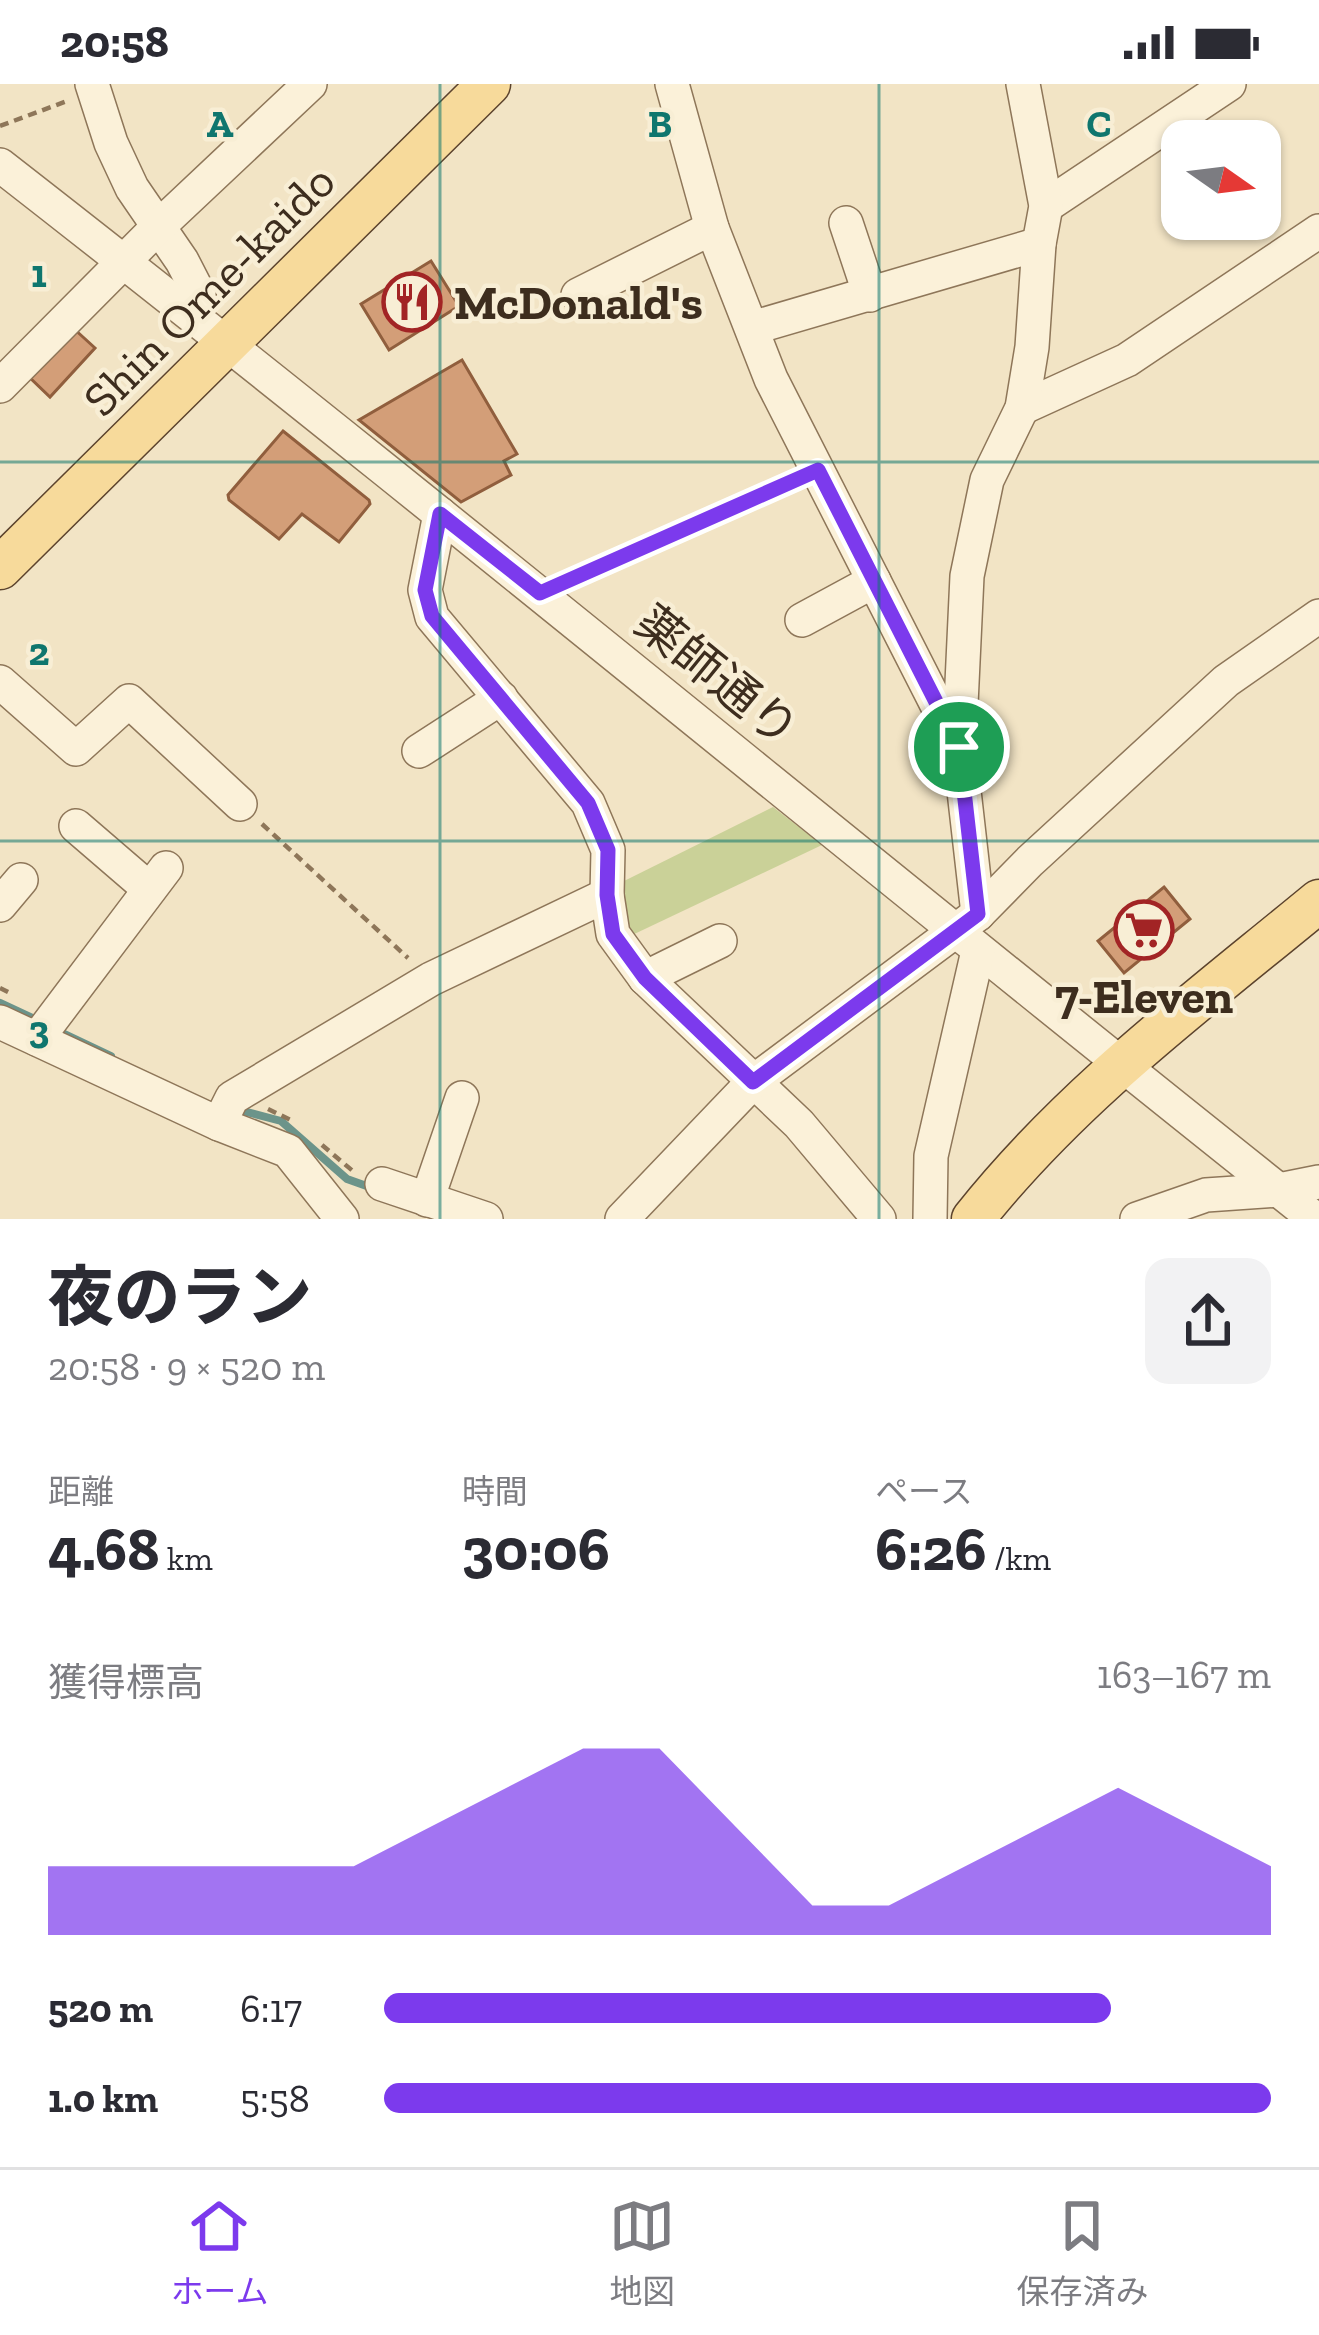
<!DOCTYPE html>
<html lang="ja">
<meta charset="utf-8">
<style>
:root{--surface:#fff;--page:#f2f2f3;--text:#2b2b33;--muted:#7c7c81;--line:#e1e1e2;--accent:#7c3aed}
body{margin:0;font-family:"Zilla Slab","Noto Sans JP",serif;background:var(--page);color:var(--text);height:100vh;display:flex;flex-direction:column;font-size:45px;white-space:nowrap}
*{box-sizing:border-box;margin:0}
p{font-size:39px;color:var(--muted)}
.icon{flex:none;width:66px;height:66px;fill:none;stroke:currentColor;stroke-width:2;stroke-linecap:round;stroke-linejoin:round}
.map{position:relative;height:1135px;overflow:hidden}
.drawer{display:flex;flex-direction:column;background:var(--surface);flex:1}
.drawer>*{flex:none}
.needle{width:78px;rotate:104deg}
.buttons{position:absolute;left:1161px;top:36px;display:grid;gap:24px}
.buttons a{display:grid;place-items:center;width:120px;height:120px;border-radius:24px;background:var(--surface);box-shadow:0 3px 9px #0004;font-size:60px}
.pin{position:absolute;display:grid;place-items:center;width:102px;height:102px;color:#fff;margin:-51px;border:6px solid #fff;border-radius:50%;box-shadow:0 3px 12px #0007}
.round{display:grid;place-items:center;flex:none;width:126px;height:126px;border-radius:24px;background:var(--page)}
.head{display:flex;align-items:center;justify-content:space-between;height:204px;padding:0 48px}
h1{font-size:66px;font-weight:800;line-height:90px}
.stats{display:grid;grid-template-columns:repeat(3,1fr);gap:18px;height:204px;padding:12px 48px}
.stats div{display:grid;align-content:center}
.stats b{font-size:60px;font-weight:800}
.stats small{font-size:33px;font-weight:400}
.stats p{font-size:33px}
.chart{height:336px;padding:24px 48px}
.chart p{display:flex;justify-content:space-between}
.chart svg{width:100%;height:216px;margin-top:12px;fill:var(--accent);opacity:.7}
ul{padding:0 48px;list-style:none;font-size:39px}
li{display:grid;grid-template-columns:192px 144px 1fr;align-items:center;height:90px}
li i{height:30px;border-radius:15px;background:var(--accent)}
.status{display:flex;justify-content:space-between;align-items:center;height:84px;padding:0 60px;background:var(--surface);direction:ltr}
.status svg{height:33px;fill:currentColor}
.tabs{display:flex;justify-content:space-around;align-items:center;height:168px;border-top:3px solid var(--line);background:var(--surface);font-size:33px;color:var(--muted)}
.tabs a{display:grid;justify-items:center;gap:6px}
.tabs .current{color:var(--accent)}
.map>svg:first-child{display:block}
</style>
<div class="status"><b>20:58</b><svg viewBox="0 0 49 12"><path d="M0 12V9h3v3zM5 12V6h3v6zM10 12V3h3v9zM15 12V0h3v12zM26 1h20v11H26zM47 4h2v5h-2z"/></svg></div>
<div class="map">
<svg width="1319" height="1135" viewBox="0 0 1319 1135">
<rect width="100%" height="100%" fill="#f2e4c5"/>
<polygon fill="#cad198" points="773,723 822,761 628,853 614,802"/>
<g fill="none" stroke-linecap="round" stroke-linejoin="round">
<g stroke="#6c948a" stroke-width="8">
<polyline points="0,919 41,938"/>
<polyline points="54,945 111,972"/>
<polyline points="235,1025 281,1037 347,1095 375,1105"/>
</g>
</g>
<g fill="#d39e78" stroke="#905e3d" stroke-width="3">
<polygon points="431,177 459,222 389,266 361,220"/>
<polygon points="72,243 95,264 50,313 27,291"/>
<polygon points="462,276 517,370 504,377 511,391 461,418 359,336"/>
<polygon points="283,347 369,416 370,420 339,458 302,430 279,455 229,416 228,411"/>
<polygon points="1164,803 1190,835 1124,889 1098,857"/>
</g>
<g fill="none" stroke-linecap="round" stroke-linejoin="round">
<g stroke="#8e7659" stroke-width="36">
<g id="minor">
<polyline points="92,0 111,59 132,104 182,177 199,210 194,233"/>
<polyline points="672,0 712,144 771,295 958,662"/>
<path d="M0 81C443 426 875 786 1315 1135"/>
<polyline points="1046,122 1229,0"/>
<polyline points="846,139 870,211"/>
<polyline points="578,211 712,144"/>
<polyline points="752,244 1039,160"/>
<polyline points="0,302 157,144 310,0"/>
<polyline points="1022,324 1127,276 1319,147"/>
<polyline points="440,430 425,506 432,533 588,719 608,766 607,811 613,850 645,894 799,1040 879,1135"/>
<polyline points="802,536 874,497"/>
<polyline points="0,598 76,665 129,617 240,720"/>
<polyline points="419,667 501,614"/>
<polyline points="76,742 148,804"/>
<polyline points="0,821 21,796"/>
<polyline points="978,830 959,663 967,492 987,396 1022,324 1032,263 1039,160 1046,122 1023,0"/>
<polyline points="645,894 720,857"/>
<polyline points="0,938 219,1040 288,1067 342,1135"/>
<polyline points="37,955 166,784"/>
<polyline points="219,1040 232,1014 431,895 607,811"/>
<polyline points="382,1100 486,1135"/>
<polyline points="427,1116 462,1014"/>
<polyline points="622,1135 753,998 978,830 1030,777 1226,597 1319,532"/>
<polyline points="930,1135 931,1072 978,867"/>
<polyline points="1137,1135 1206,1111 1279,1106 1319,1098"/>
</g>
</g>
<g stroke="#5c432d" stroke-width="45">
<g id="major">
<polyline points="0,484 489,0"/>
<path d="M973 1135C1071 1011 1198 917 1319 817"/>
</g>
</g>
<g stroke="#8e7659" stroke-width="4.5" stroke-dasharray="9 6" stroke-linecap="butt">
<polyline points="0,42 67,17"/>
<polyline points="565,498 790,398"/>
<polyline points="262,740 408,874"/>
<polyline points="0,904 12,910"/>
<polyline points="268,1025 295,1038"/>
<polyline points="322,1061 354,1088"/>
</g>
<use href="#minor" stroke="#fbf1d9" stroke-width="33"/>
<use href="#major" stroke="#f7da9b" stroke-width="42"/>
</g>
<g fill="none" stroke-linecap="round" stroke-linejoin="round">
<g stroke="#fff" stroke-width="24">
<polygon id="route" points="818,386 959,663 978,830 753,998 645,894 613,850 607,811 608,766 588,719 432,532 425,506 440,430 540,509"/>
</g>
<use href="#route" stroke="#7c3aed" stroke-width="15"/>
</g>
<path fill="none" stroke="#0f766e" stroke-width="3" stroke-opacity="0.55" d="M440 0V1135M879 0V1135M0 378H1319M0 757H1319"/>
<defs>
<g id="restaurant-ring" transform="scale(3)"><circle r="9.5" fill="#f8eed5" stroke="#a22425" stroke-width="1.5"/><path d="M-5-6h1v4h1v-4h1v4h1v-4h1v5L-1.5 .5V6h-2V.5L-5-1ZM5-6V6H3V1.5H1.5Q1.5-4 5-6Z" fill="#a22425"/></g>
<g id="supermarket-ring" transform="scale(3)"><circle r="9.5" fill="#f8eed5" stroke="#a22425" stroke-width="1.5"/><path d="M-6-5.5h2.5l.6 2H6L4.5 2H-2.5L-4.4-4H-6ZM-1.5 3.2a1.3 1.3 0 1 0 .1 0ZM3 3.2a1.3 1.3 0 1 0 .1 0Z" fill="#a22425"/></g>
</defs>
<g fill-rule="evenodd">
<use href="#restaurant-ring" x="412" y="218"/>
<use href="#supermarket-ring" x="1144" y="846"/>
</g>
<g text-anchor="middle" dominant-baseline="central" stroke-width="9" stroke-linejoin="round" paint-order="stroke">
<g font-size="48" fill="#3d2d1e" stroke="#f8eed5">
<text transform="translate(209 206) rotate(-45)">Shin Ome-kaido</text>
<text transform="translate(717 592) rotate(39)">薬師通り</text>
</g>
<g font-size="48" font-weight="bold" fill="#3d2d1e" stroke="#f8eed5" text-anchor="start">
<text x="454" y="218">McDonald's</text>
<text x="1144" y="912" text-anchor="middle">7-Eleven</text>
</g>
</g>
<g font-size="39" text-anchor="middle" font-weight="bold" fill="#0f766e" stroke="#f8eed5" stroke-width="9" stroke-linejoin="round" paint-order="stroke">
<text x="220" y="53">A</text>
<text x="660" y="53">B</text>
<text x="1099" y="53">C</text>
<text x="39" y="203">1</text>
<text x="39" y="581">2</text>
<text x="39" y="959">3</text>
</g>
</svg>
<div class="buttons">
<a><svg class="needle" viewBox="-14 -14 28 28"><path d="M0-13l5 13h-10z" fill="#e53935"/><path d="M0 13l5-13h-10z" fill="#7c7c81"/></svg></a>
</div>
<div class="pin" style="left:959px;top:663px;background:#1e9e55"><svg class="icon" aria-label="arrive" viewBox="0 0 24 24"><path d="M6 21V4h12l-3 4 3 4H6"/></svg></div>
</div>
<section class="drawer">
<div class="head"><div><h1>夜のラン</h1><p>20:58 · 9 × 520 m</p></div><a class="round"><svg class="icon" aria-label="share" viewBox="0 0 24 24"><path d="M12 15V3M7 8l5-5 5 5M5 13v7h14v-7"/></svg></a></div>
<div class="stats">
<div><p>距離</p><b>4.68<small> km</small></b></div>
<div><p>時間</p><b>30:06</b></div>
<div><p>ペース</p><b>6:26<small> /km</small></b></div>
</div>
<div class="chart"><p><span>獲得標高</span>163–167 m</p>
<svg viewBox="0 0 160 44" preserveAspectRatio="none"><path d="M0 44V30L10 30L20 30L30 30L40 30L50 22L60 14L70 6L80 6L90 22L100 38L110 38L120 30L130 22L140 14L150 22L160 30V44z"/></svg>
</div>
<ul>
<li><b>520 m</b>6:17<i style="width:82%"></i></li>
<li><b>1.0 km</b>5:58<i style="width:100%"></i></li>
</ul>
</section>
<nav class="tabs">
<a class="current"><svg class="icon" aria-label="home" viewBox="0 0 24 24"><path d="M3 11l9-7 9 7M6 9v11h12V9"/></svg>ホーム</a>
<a><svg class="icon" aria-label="map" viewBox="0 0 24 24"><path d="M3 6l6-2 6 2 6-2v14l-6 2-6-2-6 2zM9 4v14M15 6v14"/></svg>地図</a>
<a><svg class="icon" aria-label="saved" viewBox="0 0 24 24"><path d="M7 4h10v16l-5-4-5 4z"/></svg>保存済み</a>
</nav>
